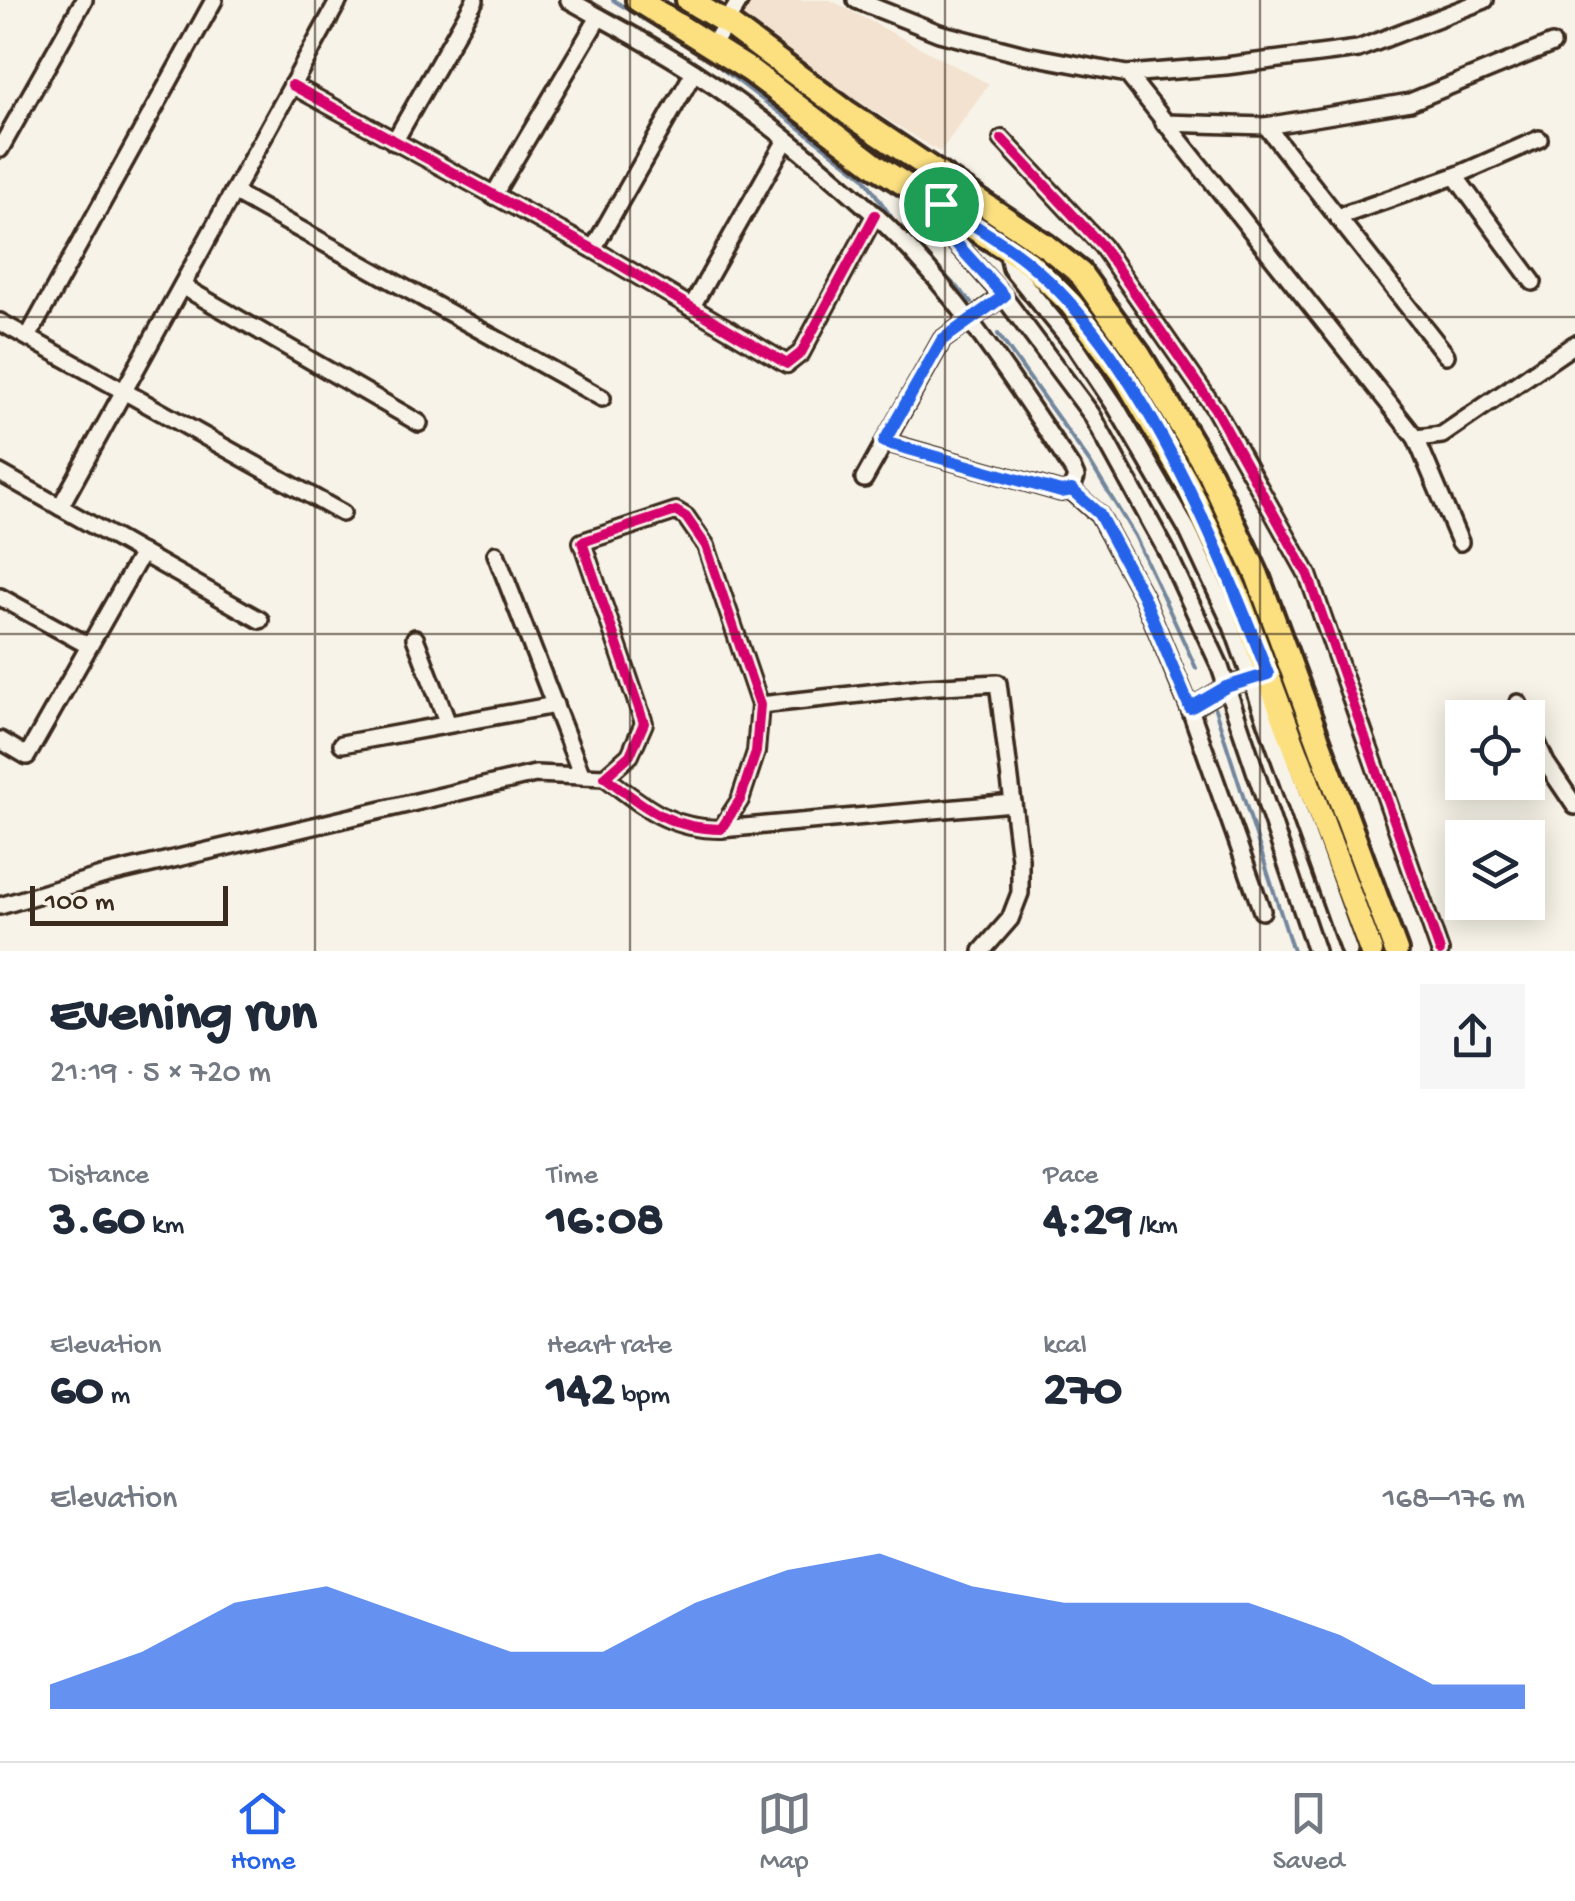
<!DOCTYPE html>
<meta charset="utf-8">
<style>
:root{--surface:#fff;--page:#f6f6f7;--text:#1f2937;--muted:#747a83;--line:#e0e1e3;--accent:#2563eb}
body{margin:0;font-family:"Gochi Hand",sans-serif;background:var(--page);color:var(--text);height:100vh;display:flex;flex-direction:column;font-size:38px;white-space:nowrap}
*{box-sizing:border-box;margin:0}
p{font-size:32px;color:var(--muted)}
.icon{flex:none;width:55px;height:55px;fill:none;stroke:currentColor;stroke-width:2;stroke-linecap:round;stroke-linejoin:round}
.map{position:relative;height:951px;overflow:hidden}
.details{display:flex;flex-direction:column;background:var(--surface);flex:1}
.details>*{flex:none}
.buttons{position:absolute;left:1445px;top:700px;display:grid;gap:20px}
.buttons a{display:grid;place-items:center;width:100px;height:100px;border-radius:0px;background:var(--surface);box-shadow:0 5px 25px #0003;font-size:50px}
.scale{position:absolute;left:30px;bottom:25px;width:198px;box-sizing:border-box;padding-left:10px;border:5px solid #3b2a1e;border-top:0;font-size:28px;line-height:35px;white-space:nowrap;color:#3b2a1e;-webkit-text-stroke:8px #f7f3e8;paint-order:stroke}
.pin{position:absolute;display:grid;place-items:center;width:85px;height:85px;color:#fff;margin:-42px;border:5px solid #fff;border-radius:50%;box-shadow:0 2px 10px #0007}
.round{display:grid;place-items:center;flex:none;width:105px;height:105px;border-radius:0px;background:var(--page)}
.summary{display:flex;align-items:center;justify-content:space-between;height:170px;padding:0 50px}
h1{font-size:55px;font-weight:700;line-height:75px}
.stats{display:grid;grid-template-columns:repeat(3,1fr);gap:15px;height:170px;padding:10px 50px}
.stats div{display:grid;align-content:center}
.stats b{font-size:50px;font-weight:700}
.stats small{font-size:28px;font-weight:400}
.stats p{font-size:28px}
.chart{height:280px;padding:20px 50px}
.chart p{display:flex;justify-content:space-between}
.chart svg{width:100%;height:180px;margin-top:10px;fill:var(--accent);opacity:.7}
.tab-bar{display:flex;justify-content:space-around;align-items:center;height:140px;border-top:2px solid var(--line);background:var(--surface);font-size:28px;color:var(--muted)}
.tab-bar a{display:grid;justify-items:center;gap:5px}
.tab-bar .active{color:var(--accent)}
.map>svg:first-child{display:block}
</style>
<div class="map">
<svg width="1575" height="951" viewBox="0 0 1575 951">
<rect width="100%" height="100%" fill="#f7f3e8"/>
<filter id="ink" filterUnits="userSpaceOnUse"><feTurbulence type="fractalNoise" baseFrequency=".01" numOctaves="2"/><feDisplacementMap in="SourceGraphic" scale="20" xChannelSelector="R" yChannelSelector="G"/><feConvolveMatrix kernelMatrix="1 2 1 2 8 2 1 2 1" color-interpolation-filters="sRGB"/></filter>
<g filter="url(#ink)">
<polygon fill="#f2e2cf" points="695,0 830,0 989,84 940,152"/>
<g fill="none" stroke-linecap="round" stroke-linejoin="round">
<g stroke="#72869d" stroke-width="4">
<polyline points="613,0 705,56 863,176 898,227"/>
<polyline points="905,234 971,302"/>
<polyline points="998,334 1091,464 1135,536 1196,668"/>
<polyline points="1215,709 1293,951"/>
</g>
<g stroke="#3b2a1e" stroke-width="22">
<g id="street">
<path d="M569 0C611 24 655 46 694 72 757 113 818 163 873 213 953 286 1013 380 1073 470L1076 477 1071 490"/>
<polyline points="856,0 939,33 1021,54 1127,74 1226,66 1358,49 1485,0"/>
<polyline points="713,45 740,0"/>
<polyline points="1127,74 1416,438 1442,435 1575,344"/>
<polyline points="292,85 593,249 787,364 801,353 875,215"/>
<polyline points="1164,123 1266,126 1410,102 1552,44"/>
<polyline points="1266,126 1446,355"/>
<polyline points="1002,139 1102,246 1215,409 1308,575 1440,951"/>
<polyline points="394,142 475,0"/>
<polyline points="0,149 84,0"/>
<polyline points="1455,176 1533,282"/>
<polyline points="233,192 602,398"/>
<polyline points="493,196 599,17"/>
<polyline points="1338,217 1455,176 1539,139"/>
<polyline points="1006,247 1011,268 1075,346 1116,407 1187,529 1231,623 1349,951"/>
<polyline points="593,249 694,72"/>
<polyline points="182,286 419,423"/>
<polyline points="1003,296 1092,415 1167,552 1219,664 1316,951"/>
<polyline points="691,308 786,140"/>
<polyline points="0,322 342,513"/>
<polyline points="28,337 214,0"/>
<polyline points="1416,438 1460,542"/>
<polyline points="885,442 1061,492 1071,490 1099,515 1143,596 1190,709 1262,911"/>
<polyline points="0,473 260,620"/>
<polyline points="864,479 942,340 1003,296 955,242 942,208"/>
<polyline points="60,507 339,0"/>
<path d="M676 511 686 517 706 546 760 705 756 752 740 800 721 829C669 829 645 807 605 777L630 755 644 723 582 542Z"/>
<polyline points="496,554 582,776"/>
<polyline points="0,597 89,646"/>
<polyline points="415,638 448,724"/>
<polyline points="1518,703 1525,718"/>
<polyline points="760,705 924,687 998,683 1020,859 1020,893 1010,919 982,951"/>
<polyline points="1190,709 1226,687 1259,676"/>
<polyline points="1528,723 1546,763 1575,806"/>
<polyline points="0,740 27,756 142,553"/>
<polyline points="342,744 555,705"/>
<polyline points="721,829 1013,803"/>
<polyline points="0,906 101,876 535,774 605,777"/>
</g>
</g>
<g stroke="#3b2a1e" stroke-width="30">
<g id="primary">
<polyline points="638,0 751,71 876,166 1029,263 1071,304 1123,374 1187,483 1236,590 1371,951"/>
<polyline points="688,0 727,23 848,113 1046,246 1080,273 1139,355 1210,474 1257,575 1396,951"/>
</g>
</g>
<use href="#street" stroke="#f7f3e8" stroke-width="15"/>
<use href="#primary" stroke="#fce080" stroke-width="22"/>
<g stroke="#f7f3e8" stroke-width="16">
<g id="cycleway">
<polyline points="292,85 593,249 787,364 801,353 875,215"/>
<polyline points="1002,139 1102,246 1215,409 1308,575 1440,951"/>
<path d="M676 511 686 517 706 546 760 705 756 752 740 800 721 829C669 829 645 807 605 777L630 755 644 723 582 542Z"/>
</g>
</g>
<use href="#cycleway" stroke="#d6006c" stroke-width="10"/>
</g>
</g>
<g fill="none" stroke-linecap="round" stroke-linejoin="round" filter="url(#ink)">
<g stroke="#fff" stroke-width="20">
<path id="route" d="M941 204C970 224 1003 241 1030 264 1140 356 1217 542 1268 674L1226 687 1190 708 1143 596 1099 514 1072 490 1061 492 884 442 942 340 1004 296 955 242Z"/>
</g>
<use href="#route" stroke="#2563eb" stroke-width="12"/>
</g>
<path fill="none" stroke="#3b2a1e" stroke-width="2.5" stroke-opacity="0.55" d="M315 0V951M630 0V951M945 0V951M1260 0V951M0 317H1575M0 634H1575"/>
</svg>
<div class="buttons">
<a><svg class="icon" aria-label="locate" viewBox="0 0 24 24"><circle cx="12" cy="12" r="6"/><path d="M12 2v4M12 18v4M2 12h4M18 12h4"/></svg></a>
<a><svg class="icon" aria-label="layers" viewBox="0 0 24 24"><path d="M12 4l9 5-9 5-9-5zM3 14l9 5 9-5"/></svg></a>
</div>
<div class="scale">100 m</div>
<div class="pin" style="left:941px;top:204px;background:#1e9e55"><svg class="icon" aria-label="arrive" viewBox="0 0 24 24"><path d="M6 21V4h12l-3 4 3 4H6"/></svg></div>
</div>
<section class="details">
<div class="summary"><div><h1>Evening run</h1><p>21:19 · 5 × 720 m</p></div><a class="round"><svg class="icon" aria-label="share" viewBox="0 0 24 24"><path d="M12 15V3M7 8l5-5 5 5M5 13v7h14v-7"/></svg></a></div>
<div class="stats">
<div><p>Distance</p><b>3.60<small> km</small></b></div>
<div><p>Time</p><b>16:08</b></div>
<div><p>Pace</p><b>4:29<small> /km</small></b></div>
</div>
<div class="stats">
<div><p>Elevation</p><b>60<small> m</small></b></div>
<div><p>Heart rate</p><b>142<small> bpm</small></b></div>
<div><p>kcal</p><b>270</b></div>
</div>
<div class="chart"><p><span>Elevation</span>168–176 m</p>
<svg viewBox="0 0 160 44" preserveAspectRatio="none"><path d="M0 44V38L10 30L20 18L30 14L40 22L50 30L60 30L70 18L80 10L90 6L100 14L110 18L120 18L130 18L140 26L150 38L160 38V44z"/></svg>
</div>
</section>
<nav class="tab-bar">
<a class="active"><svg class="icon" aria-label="home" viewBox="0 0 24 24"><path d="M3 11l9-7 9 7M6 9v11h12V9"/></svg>Home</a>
<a><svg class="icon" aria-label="map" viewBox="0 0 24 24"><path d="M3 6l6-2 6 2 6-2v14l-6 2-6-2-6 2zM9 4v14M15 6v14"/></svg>Map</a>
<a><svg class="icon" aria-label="saved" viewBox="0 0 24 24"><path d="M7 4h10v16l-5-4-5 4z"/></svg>Saved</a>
</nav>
